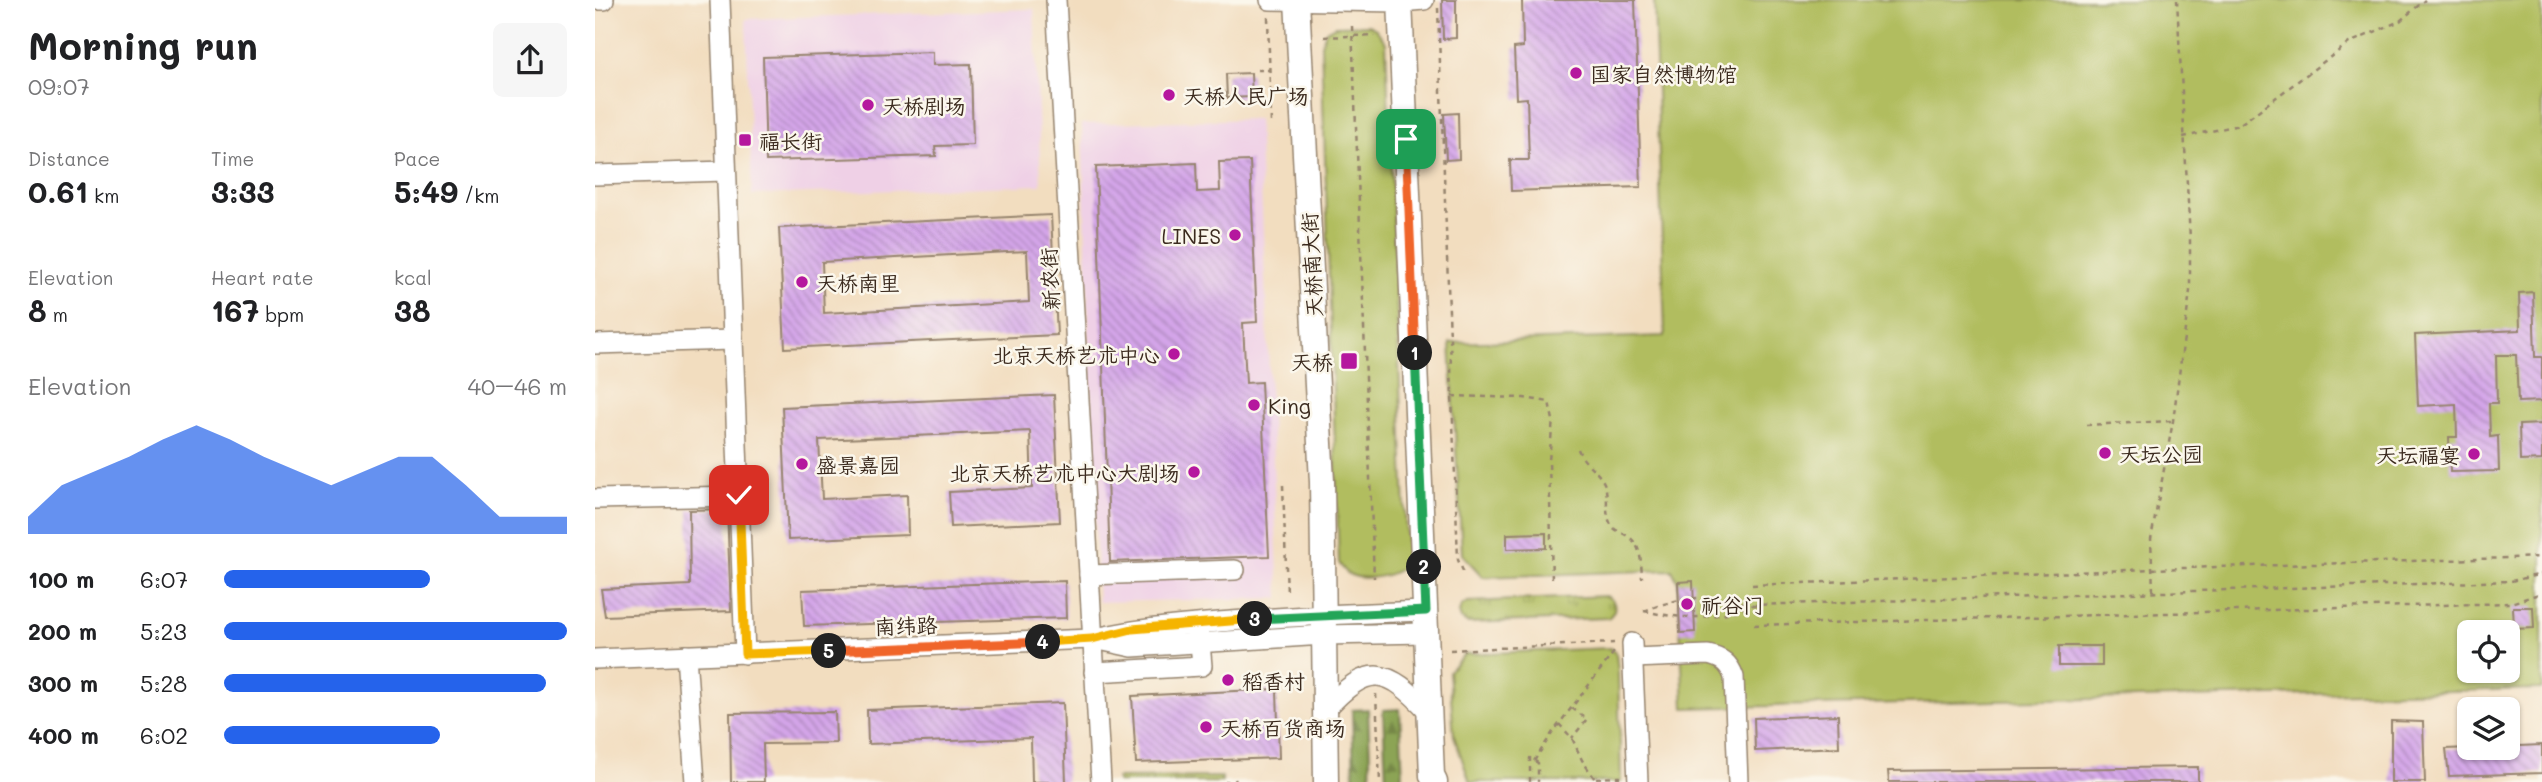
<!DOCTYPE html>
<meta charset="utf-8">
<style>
:root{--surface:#fff;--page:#f6f6f6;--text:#202124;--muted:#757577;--accent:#2563eb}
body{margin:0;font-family:Mali,"LXGW WenKai TC",sans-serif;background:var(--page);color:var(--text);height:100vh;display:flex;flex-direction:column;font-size:26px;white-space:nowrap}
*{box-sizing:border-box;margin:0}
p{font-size:23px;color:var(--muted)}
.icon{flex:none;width:38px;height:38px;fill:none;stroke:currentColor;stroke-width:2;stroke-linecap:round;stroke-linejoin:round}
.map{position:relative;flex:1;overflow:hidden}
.sheet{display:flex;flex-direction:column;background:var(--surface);width:595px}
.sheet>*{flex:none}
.buttons{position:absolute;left:1862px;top:620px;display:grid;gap:14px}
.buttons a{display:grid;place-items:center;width:63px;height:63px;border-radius:10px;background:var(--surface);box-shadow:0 2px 5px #0004;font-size:35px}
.pin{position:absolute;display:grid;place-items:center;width:60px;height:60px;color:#fff;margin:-30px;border-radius:14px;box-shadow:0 4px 10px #0006}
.km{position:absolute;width:35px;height:35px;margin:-18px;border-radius:50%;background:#222;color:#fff;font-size:19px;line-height:35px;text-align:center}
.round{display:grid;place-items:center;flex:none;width:74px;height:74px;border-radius:10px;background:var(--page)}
.head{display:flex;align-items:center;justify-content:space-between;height:119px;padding:0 28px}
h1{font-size:38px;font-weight:700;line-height:52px}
.stats{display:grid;grid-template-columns:repeat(3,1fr);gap:10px;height:119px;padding:7px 28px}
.stats div{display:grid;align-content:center}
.stats b{font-size:30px;font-weight:700}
.stats small{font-size:19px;font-weight:400}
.stats p{font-size:19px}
.chart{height:196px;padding:14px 28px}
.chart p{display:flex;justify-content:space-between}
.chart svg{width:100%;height:126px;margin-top:7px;fill:var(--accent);opacity:.7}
ul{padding:0 28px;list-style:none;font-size:23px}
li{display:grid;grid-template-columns:112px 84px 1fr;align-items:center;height:52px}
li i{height:18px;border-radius:9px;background:var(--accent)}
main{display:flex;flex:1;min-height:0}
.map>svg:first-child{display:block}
</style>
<main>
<section class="sheet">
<div class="head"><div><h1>Morning run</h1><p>09:07</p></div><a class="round"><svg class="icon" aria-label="share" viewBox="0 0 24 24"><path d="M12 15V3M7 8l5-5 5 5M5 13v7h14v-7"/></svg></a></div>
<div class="stats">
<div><p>Distance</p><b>0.61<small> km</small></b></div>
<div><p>Time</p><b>3:33</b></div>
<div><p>Pace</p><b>5:49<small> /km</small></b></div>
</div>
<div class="stats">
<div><p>Elevation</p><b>8<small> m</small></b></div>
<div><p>Heart rate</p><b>167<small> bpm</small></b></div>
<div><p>kcal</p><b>38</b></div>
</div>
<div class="chart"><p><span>Elevation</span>40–46 m</p>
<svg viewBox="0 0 160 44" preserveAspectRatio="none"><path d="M0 44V38L10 27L20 22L30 17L40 11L50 6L60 11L70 17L80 22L90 27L100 22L110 17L120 17L130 27L140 38L150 38L160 38V44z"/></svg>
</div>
<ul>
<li><b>100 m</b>6:07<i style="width:60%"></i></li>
<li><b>200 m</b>5:23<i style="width:100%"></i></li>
<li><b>300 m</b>5:28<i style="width:94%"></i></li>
<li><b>400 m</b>6:02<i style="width:63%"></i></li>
</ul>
</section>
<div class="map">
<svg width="1947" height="782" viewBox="0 0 1947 782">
<defs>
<pattern id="grass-tufts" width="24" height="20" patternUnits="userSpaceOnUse" patternTransform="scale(1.75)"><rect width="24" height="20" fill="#b1bd5e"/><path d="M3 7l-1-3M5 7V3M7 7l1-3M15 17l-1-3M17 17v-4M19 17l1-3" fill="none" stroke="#919a4d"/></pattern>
<pattern id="forest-firs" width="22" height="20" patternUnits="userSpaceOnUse" patternTransform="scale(1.75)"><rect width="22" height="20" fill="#8ca455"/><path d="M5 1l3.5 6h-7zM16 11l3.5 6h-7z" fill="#748646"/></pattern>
<pattern id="building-back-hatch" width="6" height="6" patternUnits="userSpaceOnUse" patternTransform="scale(1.75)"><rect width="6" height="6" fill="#d4a5e9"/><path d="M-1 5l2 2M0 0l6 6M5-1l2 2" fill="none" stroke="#ad87bc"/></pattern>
</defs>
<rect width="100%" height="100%" fill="#fbf7ec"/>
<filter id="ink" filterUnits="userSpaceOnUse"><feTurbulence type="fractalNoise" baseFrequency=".0143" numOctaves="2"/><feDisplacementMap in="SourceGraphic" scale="14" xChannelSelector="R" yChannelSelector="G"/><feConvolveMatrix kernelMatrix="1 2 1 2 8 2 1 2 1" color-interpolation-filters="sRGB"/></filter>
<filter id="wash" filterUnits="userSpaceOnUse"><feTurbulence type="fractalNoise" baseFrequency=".00686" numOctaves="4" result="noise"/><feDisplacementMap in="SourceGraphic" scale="28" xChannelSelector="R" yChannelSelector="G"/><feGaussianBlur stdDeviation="1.57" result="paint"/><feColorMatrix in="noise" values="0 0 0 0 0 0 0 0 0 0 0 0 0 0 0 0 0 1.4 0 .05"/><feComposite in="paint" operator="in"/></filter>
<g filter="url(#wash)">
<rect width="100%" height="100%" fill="#f2ddbf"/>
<g fill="#efd0e6">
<polygon points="439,9 446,185 157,195 151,19"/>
<polygon points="663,119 684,598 503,602 487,124"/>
</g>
<path fill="url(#grass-tufts)" stroke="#76743e" stroke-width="2" d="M1011 596C1022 601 1022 611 1013 618L872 623 866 619 864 613 866 606 873 602Z"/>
<g fill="url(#forest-firs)" stroke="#64673a" stroke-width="2">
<polygon points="773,709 776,782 759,782 757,710"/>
<polygon points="805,709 808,782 791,782 788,710"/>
</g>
<g fill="#b1bd5e" stroke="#76743e" stroke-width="2" fill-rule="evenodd">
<path d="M1059 0H1947V689L1089 708 1083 582 1077 570 888 577 867 554 855 343 1070 336ZM1874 632H1913V670H1874Z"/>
<path d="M773 25 781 29 791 43 812 560C806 577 770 581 756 575 750 573 747 567 744 563L726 44 731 31 740 26Z"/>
<polygon points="1016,648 1021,654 1023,671 1026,782 875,782 859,736 854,671 870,654"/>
<polygon points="627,777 627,782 522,782 522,778"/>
</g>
<g id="blocks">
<g fill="url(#building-back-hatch)" fill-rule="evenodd">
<polygon points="847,0 861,0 861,38 848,39"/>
<polygon points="927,0 1040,0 1046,187 916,191 915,160 934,160 932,98 921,99 919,48 928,47"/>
<polygon points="338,52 338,65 376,64 378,145 340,146 341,156 171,161 168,57"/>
<polygon points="656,73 657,97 632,98 631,74"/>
<polygon points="863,113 864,159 851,160 849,114"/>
<polygon points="655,161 662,322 648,323 651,383 666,382 674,556 515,562 501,167 601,163 602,192 625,191 624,162"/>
<path d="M456 215 462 335 190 348 184 228ZM432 251 434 302 229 313 227 262Z"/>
<polygon points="1938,292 1940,357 1947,357 1947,401 1923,402 1921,355 1901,355 1902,403 1894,403 1895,437 1903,436 1904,471 1855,472 1854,437 1862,437 1861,404 1823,406 1820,335 1925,330 1924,293"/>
<polygon points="459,395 465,522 356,527 354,492 437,488 435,431 224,440 227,499 312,495 313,535 193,540 187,407"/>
<polygon points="1947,424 1947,460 1925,461 1924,425"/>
<polygon points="132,509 136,611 10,616 6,589 95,585 94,510"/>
<polygon points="951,533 951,548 912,549 912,534"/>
<polygon points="470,581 471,618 209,626 207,590"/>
<polygon points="1098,581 1100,632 1085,633 1083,582"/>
<polygon points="1918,607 1938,607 1939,628 1919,629"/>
<rect x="1464" y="646" width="43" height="20"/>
<polygon points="682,689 684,758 541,763 537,696"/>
<polygon points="468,703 471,782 437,782 436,738 273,744 272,710"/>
<polygon points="240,712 241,743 168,744 169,782 136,782 135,713"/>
<polygon points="1243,715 1244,747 1160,751 1159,718"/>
<polygon points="1796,721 1828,722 1830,782 1796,782"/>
<polygon points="1947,745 1947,773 1854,776 1851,749"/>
<polygon points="1603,767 1603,782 1294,782 1293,771"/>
</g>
</g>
</g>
<g filter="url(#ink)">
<use href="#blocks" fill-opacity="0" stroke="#96846e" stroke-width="2"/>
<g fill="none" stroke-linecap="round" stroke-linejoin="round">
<g stroke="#96846e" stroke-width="22">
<g id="minor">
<polyline points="0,0 9,0"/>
<polyline points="125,0 150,654"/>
<polyline points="461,0 506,782"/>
<polyline points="675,0 805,2 829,0"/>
<polyline points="0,175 131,171"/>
<polyline points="0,344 138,340"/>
<polyline points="0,499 144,496"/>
<polyline points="494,575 640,570"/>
<polyline points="504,640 537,647 729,635 831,633"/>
<polyline points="1037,643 1043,782"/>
<polyline points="91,655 100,782"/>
<path d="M1038 658 1113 655C1127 658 1134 663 1139 677L1143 782"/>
<path d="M0 659 497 639C543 628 589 625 636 621 701 616 766 613 831 611"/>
<polyline points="499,672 607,666 604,631"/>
<path d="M730 710C774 662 792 667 834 712"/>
</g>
</g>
<g stroke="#96846e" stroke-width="27">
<g id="major">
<polyline points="702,0 727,482 731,782"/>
<polyline points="805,0 837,776 840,782"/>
</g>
</g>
<g stroke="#96846e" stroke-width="2.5" stroke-dasharray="5 5" stroke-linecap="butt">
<polyline points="843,8 863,560 869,573"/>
<polyline points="673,17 676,123"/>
<polyline points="757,26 779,578"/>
<polyline points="729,37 780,35"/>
<polyline points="662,70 675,70"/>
<polyline points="1588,137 1644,125 1754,43 1805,21 1830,0"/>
<polyline points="857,396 929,398 954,402 958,420 954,460 957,581"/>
<polyline points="1491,425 1578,421"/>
<path d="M983 449C989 465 1002 469 1009 483 1014 494 1010 509 1014 520 1018 532 1026 531 1034 537 1047 546 1046 564 1047 578"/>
<polyline points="688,485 692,594"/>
<polyline points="1157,585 1557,569 1947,557"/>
<polyline points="1558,591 1556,539 1578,421 1595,291 1595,239 1582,0"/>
<path d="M1049 611C1089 595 1117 594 1158 605L1916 581 1947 574"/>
<path d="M1049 611C1090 620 1118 620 1158 605"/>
<polyline points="1159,625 1916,603 1947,593"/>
<polyline points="855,650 1019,643"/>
<polyline points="781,694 785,782"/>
<polyline points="977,708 992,719 977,738"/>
<polyline points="964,724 977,738 987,760 1002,782"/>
<polyline points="939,761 958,732 1019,652"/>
<polyline points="1001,778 1025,777"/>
<polyline points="640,779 641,782"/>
<polyline points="632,782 632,780"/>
<polyline points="935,782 935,758 943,763 943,782"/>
</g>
<use href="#minor" stroke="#fff" stroke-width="19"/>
<use href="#major" stroke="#fff" stroke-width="24"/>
</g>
</g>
<g fill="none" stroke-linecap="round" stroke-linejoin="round" filter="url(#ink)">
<g stroke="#fff" stroke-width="14">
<polyline id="split-1" points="811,139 820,353"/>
</g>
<g stroke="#fff" stroke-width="14">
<polyline id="split-2" points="820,353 829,567"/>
</g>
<g stroke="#fff" stroke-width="14">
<polyline id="split-3" points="660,619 831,611 829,567"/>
</g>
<g stroke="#fff" stroke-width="14">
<polyline id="split-4" points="448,642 497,639 537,629 660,619"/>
</g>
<g stroke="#fff" stroke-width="14">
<polyline id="split-5" points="234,651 448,642"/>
</g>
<g stroke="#fff" stroke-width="14">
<polyline id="split-6" points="144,495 150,654 234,651"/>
</g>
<use href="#split-1" stroke="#f0652b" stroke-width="9"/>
<use href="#split-2" stroke="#22a559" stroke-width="9"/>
<use href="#split-3" stroke="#22a559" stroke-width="9"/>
<use href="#split-4" stroke="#f5b400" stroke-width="9"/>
<use href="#split-5" stroke="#f0652b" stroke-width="9"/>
<use href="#split-6" stroke="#f5b400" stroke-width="9"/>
</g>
<g fill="#b5179e" stroke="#fbf7ec" stroke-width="2.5">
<circle cx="981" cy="73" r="7"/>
<circle cx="574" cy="95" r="7"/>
<circle cx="273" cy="105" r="7"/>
<rect x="143" y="133" width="14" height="14" rx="3.5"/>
<circle cx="640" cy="235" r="7"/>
<circle cx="207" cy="282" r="7"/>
<circle cx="579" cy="354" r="7"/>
<rect x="745" y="352" width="18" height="18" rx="3.5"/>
<circle cx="659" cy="405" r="7"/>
<circle cx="1510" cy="453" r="7"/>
<circle cx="1879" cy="454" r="7"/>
<circle cx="207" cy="464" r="7"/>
<circle cx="599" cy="472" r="7"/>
<circle cx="1092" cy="604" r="7"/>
<circle cx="633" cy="680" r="7"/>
<circle cx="611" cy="727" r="7"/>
</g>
<g text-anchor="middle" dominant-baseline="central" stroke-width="5" stroke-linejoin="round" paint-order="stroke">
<g font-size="21" fill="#3b2a1e" stroke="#fbf7ec" text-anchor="start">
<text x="995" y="73">国家自然博物馆</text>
<text x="588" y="95">天桥人民广场</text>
<text x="287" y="105">天桥剧场</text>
<text x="164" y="140">福长街</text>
<text x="626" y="235" text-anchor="end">LINES</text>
<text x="221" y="282">天桥南里</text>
<text x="565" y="354" text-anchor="end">北京天桥艺术中心</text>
<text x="738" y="361" text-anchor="end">天桥</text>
<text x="673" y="405">King</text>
<text x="1524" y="453">天坛公园</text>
<text x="1865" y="454" text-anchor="end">天坛福宴</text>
<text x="221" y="464">盛景嘉园</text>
<text x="585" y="472" text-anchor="end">北京天桥艺术中心大剧场</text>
<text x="1106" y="604">祈谷门</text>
<text x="647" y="680">稻香村</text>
<text x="625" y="727">天桥百货商场</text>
</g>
<g font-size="21" fill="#3b2a1e" stroke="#fbf7ec">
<text transform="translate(716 265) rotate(-93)">天桥南大街</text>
<text transform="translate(454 279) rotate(-93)">新农街</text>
<text transform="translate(311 625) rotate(-2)">南纬路</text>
</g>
</g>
</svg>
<div class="buttons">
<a><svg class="icon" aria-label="locate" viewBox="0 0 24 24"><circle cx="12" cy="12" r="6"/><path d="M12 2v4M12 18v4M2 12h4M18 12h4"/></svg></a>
<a><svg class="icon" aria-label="layers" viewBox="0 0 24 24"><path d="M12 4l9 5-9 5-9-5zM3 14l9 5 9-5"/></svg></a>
</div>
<div class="pin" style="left:811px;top:139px;background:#1e9e55"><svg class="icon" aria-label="arrive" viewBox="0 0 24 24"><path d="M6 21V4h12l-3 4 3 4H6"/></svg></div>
<div class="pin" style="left:144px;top:495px;background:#d93025"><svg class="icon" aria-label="check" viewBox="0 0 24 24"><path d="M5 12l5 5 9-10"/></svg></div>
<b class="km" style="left:820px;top:353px">1</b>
<b class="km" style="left:829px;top:567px">2</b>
<b class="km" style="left:660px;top:619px">3</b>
<b class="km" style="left:448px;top:642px">4</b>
<b class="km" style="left:234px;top:651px">5</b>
</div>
</main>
